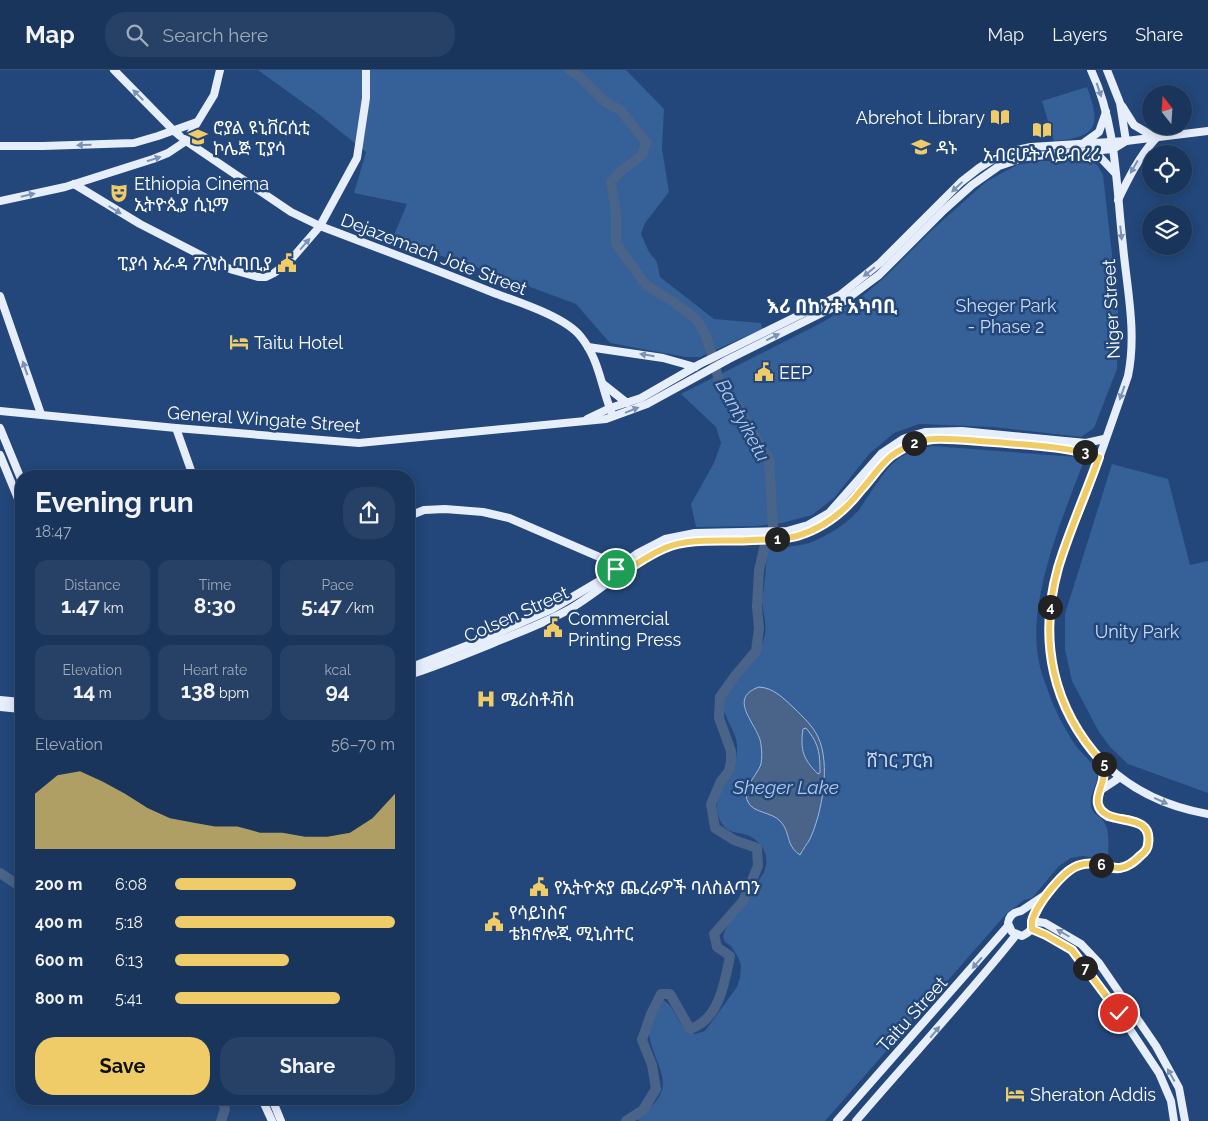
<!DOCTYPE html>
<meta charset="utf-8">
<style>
:root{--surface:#1a355c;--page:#274065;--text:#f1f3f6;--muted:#9fabbb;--line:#385072;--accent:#f0cc68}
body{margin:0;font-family:Raleway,"Noto Sans Ethiopic",sans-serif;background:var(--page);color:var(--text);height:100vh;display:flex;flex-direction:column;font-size:19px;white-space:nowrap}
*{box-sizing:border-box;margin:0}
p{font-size:16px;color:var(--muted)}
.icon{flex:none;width:28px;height:28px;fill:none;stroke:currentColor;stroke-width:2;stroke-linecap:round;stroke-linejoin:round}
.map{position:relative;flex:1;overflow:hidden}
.panel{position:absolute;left:15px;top:400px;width:400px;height:635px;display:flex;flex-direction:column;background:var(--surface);border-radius:20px;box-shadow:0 2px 12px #0003,0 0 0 1px var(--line)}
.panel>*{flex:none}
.needle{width:32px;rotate:343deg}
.fabs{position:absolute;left:1142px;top:15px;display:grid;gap:10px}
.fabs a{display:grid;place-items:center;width:50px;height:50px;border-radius:50%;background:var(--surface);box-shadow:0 2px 12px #0003,0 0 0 1px var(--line);font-size:25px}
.pin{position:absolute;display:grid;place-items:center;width:42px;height:42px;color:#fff;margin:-21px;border:2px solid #fff;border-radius:50%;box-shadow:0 1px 5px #0007}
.km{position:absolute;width:25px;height:25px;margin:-12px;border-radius:50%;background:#222;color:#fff;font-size:14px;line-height:25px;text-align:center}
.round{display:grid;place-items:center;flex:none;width:52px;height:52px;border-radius:20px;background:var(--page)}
.overview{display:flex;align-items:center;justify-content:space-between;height:85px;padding:0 20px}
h1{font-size:28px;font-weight:700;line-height:38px}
.metrics{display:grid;grid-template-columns:repeat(3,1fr);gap:8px;height:85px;padding:5px 20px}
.metrics div{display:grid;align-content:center;border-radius:12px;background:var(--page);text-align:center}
.metrics b{font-size:21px;font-weight:700}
.metrics small{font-size:14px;font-weight:400}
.metrics p{font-size:14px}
.chart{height:140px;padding:10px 20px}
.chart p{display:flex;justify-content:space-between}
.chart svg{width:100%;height:90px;margin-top:5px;fill:var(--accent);opacity:.7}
.action{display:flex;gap:10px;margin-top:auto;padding:10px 20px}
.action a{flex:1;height:58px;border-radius:20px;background:var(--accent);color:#111;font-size:20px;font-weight:700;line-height:58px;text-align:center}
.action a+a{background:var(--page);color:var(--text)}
ul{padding:0 20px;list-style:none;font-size:16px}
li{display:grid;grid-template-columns:80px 60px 1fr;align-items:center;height:38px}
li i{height:12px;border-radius:6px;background:var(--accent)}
header{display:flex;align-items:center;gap:30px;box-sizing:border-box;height:70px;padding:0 25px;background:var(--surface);border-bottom:1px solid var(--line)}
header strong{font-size:24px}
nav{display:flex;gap:28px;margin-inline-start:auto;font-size:18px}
.search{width:350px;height:45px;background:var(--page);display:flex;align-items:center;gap:12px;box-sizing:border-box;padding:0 18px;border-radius:20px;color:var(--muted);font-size:19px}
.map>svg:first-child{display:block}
</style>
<header>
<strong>Map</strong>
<div class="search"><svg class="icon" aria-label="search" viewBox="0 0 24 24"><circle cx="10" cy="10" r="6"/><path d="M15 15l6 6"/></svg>Search here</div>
<nav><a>Map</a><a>Layers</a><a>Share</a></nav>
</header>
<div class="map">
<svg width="1208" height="1051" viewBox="0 0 1208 1051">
<rect width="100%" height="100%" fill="#23477a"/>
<g fill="#366098">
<polygon points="258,0 626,0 664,39 662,79 669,122 645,153 641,164 649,182 657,192 660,207 714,249 761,253 762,259 700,287 686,287 610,273 576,234 482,199 392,170 407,134 354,123 366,82 316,42"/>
<path d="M1087 17C1101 56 1098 67 1054 71L1042 31Z"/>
<polygon points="1042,91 1091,91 1098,96 1103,105 1118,238 1117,299 1094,358 1081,367 993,357 919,354 894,363 869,384 834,428 812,445 782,453 756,456 696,457 691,434 714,393 721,373 716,357 681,324 823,252 859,229 885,207 933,159 987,111 1017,95"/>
<path d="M933 376 1076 387 1084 391C1064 443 1031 522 1037 578 1038 592 1042 605 1047 618 1054 639 1064 658 1076 676 1081 683 1096 695 1097 702 1100 712 1089 723 1091 735 1092 743 1096 744 1102 749 1111 759 1108 777 1108 789L1082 786 1071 788 1059 796 1032 828 1024 830 1006 844 825 1051H639L637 1046C645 1041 656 1034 660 1025 673 1002 637 972 653 942 656 937 658 933 663 930 679 940 674 956 695 964L705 961 737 917 740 908 741 896 738 887 731 876 725 872 723 867 725 860 763 804C771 788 764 772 747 765 741 763 734 763 728 760 721 755 717 745 717 737 716 721 736 699 737 680 739 660 719 647 724 627 727 613 740 605 749 594 755 588 761 577 764 568 768 556 763 544 762 531 762 526 764 521 764 516 766 503 766 491 767 478 781 477 796 477 809 473 825 467 844 456 855 444 861 439 864 431 869 425 889 396 896 382 933 376Z"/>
<polygon points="1112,394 1168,409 1190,495 1208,491 1208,723 1128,694 1111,678 1099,662 1072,611 1065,579 1065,544"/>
</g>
<path fill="#496389" stroke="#99bbe6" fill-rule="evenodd" d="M759 617C774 618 783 628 794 638 803 647 813 656 818 667 831 694 822 743 810 769 807 774 803 779 800 785 785 775 791 762 780 751 772 742 753 743 748 732 741 718 757 706 761 694 762 688 762 681 761 675 760 656 725 629 759 617ZM806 658C819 674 820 683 820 703L818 704C803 689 800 680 803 659Z"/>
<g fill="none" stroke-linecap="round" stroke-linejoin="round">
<g stroke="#496389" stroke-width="10">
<path d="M570 0 580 7 605 32 620 40 646 72 642 85 621 101 611 112 616 143V174L646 215 675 233 697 250 707 268 720 314 739 337 752 362 769 388 773 457 764 479 759 500 757 537 759 558 756 581 735 606 720 627 719 648 731 681V691L729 701 721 711 711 734 715 758 734 770 757 778 758 796 743 831 714 864 717 877 730 886C725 912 719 950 690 959L670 924H661L651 944 642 970 652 995 656 1019 643 1040 626 1051"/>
<polyline points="0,803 21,817"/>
<polyline points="221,1051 225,1039 222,1029"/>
</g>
<g stroke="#e6eefc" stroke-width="8">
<path d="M114 0 174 61 186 71 291 142 320 156C378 178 437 200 494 223 518 232 566 247 581 267 599 289 601 316 611 341"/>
<path d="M1091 0C1117 55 1116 117 1123 176 1127 219 1137 263 1128 306 1114 346 1100 387 1085 427 1076 450 1065 474 1058 498 1040 560 1050 629 1092 680 1122 716 1162 736 1208 744"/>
<polyline points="1107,0 1120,33 1126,71"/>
<polyline points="1122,36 1134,55 1156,68"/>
<polyline points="1085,72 1099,62 1106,42"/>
<polyline points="0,76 43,76 134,73 158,66 197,52"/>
<polyline points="1087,82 1100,87 1116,104"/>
<polyline points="74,114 140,154 218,194 233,200 258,207 266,207 274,203 288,193 320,156 357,88 366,28 366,0"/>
<path d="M1118 130C1129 107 1139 87 1156 68"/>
<polyline points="0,131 65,117 153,89 168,83 186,71 214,25 220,0"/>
<polyline points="0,226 41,344"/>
<polyline points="588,277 663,288 695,297"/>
<polyline points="603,314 627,333"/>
<polyline points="0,341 176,358 359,373 606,349 647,334 729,289 840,234 879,205 944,140 972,115 999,96 1025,87 1113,79 1126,71"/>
<polyline points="587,349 610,338 641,328 700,294 840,225 880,193 961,112 979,98 995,88 1012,81 1031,77 1126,71 1208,61"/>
<polyline points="0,358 21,409"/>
<polyline points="176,358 193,406"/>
<polyline points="0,385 21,436"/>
<polyline points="409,446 424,440 445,439 483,442 509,448 604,489 611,494 619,503"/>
<polyline points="409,598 489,567 552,539 601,510 638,483 665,469 695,463 787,461 808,455 829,443 882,383 903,369 914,365 925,362 962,361 1086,373 1104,369"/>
<path d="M409 605C437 596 464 585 491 574 517 563 543 554 568 540 602 521 630 490 667 477 713 462 766 480 811 461 830 453 847 437 861 421 870 410 879 396 891 386 903 377 917 371 932 369 952 368 974 371 993 372 1029 375 1065 376 1099 387"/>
<polyline points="0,630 21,632"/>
<polyline points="0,637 21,639"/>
<polyline points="1101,720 1119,708"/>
<path d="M1048 823 1021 841C1014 842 1009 846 1008 853L1012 862 1022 866C1026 864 1029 863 1031 859 1033 855 1032 852 1034 848 1042 831 1053 813 1067 801 1076 794 1090 792 1100 795 1106 797 1112 800 1119 799 1136 796 1159 774 1144 758 1134 747 1120 749 1108 747 1095 737 1097 732 1101 718 1103 710 1103 702 1104 694"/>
<polyline points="1032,851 1045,853 1081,874 1099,893 1156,976 1179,1018 1185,1051"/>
<polyline points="1031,859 1046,865 1072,880 1119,943 1159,1003 1171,1031 1174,1051"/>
<polyline points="262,1029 272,1051"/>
<polyline points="272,1029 281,1051"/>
<polyline points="837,1051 1008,856"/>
<path d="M856 1051C909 989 965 929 1016 865"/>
</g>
</g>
<defs><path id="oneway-solid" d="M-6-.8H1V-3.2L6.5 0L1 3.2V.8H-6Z" transform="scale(1.25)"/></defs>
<g fill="#7b92b4">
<use href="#oneway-solid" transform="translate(1099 20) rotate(71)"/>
<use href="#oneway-solid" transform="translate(138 25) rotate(-135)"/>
<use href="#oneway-solid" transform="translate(84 75) rotate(178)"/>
<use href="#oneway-solid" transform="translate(154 89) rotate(-18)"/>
<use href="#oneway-solid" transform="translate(1134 97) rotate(120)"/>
<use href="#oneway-solid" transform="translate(957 117) rotate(137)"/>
<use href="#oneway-solid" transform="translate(28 125) rotate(-13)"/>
<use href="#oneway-solid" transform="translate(115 140) rotate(32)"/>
<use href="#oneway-solid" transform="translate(1121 163) rotate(84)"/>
<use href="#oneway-solid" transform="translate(305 174) rotate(-49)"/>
<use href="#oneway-solid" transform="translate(869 202) rotate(141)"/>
<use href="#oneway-solid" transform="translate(773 267) rotate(-26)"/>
<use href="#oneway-solid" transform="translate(647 285) rotate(-171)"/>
<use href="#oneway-solid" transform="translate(25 298) rotate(-109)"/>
<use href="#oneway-solid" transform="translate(1122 323) rotate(110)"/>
<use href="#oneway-solid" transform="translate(632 340) rotate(-22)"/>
<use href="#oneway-solid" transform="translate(1161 731) rotate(24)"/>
<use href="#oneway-solid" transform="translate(1063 863) rotate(-150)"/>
<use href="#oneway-solid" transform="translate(977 893) rotate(131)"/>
<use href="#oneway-solid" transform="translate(935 962) rotate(-50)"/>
<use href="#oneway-solid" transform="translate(1171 1005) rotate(-119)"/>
</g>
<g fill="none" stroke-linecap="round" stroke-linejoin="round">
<g stroke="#fff" stroke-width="10">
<path id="route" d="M616 499 620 505C634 495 649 485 665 478 692 467 724 472 752 470 767 469 783 470 797 466 823 458 845 441 861 420 871 409 880 395 891 386 904 377 918 370 933 369 953 368 974 371 994 372 1029 375 1065 376 1099 387 1086 424 1069 461 1058 498 1038 570 1052 639 1104 694 1104 699 1104 704 1103 709 1102 717 1096 726 1098 734 1104 759 1154 739 1148 774 1148 779 1144 783 1140 786 1116 811 1105 788 1080 795 1064 799 1036 835 1032 851 1032 854 1032 856 1032 859L1046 865 1072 880 1119 943"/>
</g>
<use href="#route" stroke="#f0cc68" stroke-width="6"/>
</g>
<defs>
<g id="library-bare" transform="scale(1.5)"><path d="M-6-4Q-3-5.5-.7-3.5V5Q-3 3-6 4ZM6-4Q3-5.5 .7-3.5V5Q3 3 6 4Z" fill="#f0cc68" stroke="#23477a" stroke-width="2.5" paint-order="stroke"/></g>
<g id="university-bare" transform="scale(1.5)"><path d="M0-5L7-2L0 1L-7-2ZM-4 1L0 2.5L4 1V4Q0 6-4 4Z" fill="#f0cc68" stroke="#23477a" stroke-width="2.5" paint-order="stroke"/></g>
<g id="school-bare" transform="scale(1.5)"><path d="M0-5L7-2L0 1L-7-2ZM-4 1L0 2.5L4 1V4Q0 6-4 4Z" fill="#f0cc68" stroke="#23477a" stroke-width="2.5" paint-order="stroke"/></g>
<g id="theatre-bare" transform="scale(1.5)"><path d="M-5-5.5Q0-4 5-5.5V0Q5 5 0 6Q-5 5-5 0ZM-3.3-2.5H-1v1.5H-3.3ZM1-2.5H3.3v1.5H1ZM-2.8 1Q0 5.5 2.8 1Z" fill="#f0cc68" stroke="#23477a" stroke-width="2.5" paint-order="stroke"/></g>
<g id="civic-bare" transform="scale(1.5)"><path d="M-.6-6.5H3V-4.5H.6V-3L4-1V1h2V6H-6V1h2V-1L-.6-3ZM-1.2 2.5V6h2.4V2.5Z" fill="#f0cc68" stroke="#23477a" stroke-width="2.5" paint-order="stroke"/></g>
<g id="hotel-bare" transform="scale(1.5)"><path d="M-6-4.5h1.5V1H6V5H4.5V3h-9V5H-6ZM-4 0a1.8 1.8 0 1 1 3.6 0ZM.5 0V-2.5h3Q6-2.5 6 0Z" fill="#f0cc68" stroke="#23477a" stroke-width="2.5" paint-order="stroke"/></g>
<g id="hospital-bare" transform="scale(1.5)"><path d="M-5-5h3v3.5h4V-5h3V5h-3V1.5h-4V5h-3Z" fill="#f0cc68" stroke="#23477a" stroke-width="2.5" paint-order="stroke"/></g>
</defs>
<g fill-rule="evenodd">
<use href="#library-bare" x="1000" y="47"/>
<use href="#library-bare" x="1042" y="60"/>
<use href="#university-bare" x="198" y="67"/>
<use href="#school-bare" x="921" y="77"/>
<use href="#theatre-bare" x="119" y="123"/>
<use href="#civic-bare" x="287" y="193"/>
<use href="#hotel-bare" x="239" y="272"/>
<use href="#civic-bare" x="764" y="302"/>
<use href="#civic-bare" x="553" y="558"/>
<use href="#hospital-bare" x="486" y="629"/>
<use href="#civic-bare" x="539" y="817"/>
<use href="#civic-bare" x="494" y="852"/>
<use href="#hotel-bare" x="1015" y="1024"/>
</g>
<g text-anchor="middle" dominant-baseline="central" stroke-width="5" stroke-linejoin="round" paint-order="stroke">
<g font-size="18" fill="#fff" stroke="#23477a" text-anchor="start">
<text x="985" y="47" text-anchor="end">Abrehot Library</text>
<text x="213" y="57">ሮያል ዩኒቨርሲቲ<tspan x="213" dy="21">ኮሌጅ ፒያሳ</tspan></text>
<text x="936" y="77">ዳኑ</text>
<text x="1042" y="84" text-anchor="middle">አብርሆት ላይብረሪ</text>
<text x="134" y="113">Ethiopia Cinema<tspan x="134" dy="21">ኢትዮጲያ ሲኒማ</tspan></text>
<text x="272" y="193" text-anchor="end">ፒያሳ አራዳ ፖሊስ ጣቢያ</text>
<text x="254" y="272">Taitu Hotel</text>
<text x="779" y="302">EEP</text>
<text x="568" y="548">Commercial<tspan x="568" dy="21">Printing Press</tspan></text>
<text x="501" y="629">ሜሪስቶቭስ</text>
<text x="554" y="817">የኢትዮጵያ ጨረራዎች ባለስልጣን</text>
<text x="509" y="842">የሳይነስና<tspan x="509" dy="21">ቴክኖሎጂ ሚኒስተር</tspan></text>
<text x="1030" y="1024">Sheraton Addis</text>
</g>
<g font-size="18" fill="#fff" stroke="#23477a">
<text transform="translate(434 184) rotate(21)">Dejazemach Jote Street</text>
<text transform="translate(1111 239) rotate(-93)">Niger Street</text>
<text transform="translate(264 349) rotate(4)">General Wingate Street</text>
<text transform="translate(516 544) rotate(-24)">Colsen Street</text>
<text transform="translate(912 944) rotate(-48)">Taitu Street</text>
</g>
<g font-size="18" fill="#c8dbf4" stroke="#23477a">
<text x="1006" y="235">Sheger Park<tspan x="1006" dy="21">- Phase 2</tspan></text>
<text x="1137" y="561">Unity Park</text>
<text x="900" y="690">ሸገር ፓርክ</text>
</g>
<g font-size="19" font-weight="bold" fill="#fff" stroke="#23477a">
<text x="832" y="236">እሪ በከንቱ አካባቢ</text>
</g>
<g font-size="19" font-style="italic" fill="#b0caed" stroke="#23477a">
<text transform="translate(743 350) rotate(61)">Bantyiketu</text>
<text x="786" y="717">Sheger Lake</text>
</g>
</g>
</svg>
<div class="fabs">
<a><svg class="needle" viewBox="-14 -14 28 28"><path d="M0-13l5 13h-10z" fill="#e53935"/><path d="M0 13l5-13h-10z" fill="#9fabbb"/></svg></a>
<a><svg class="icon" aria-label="locate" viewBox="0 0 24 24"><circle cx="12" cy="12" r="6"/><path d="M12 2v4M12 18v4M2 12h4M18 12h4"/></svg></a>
<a><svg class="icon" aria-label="layers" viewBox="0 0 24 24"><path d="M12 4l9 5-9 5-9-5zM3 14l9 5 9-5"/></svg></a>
</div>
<div class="pin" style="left:616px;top:499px;background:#1e9e55"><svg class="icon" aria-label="arrive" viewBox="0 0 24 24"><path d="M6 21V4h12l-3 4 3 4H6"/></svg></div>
<div class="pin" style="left:1119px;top:943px;background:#d93025"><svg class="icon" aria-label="check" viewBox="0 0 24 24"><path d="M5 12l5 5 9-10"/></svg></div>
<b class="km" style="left:777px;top:469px">1</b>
<b class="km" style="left:914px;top:373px">2</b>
<b class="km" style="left:1085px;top:382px">3</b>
<b class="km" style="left:1050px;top:537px">4</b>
<b class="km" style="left:1104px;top:694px">5</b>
<b class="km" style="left:1101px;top:795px">6</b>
<b class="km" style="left:1085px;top:898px">7</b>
<section class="panel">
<div class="overview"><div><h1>Evening run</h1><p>18:47</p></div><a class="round"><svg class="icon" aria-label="share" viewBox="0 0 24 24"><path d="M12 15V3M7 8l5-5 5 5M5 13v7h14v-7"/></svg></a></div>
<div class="metrics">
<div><p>Distance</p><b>1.47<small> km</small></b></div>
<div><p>Time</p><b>8:30</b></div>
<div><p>Pace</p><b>5:47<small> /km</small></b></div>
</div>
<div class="metrics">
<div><p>Elevation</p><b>14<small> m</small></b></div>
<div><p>Heart rate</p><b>138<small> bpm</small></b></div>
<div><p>kcal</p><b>94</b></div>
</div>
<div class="chart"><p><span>Elevation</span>56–70 m</p>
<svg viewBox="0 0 160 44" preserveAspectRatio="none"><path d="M0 44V17L10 8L20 6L30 11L40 17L50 24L60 29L70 31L80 33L90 33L100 36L110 36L120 38L130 38L140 36L150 29L160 17V44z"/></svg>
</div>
<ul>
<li><b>200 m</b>6:08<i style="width:55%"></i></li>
<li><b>400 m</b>5:18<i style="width:100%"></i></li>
<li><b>600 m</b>6:13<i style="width:52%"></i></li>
<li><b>800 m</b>5:41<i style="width:75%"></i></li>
</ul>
<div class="action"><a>Save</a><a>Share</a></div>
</section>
</div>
